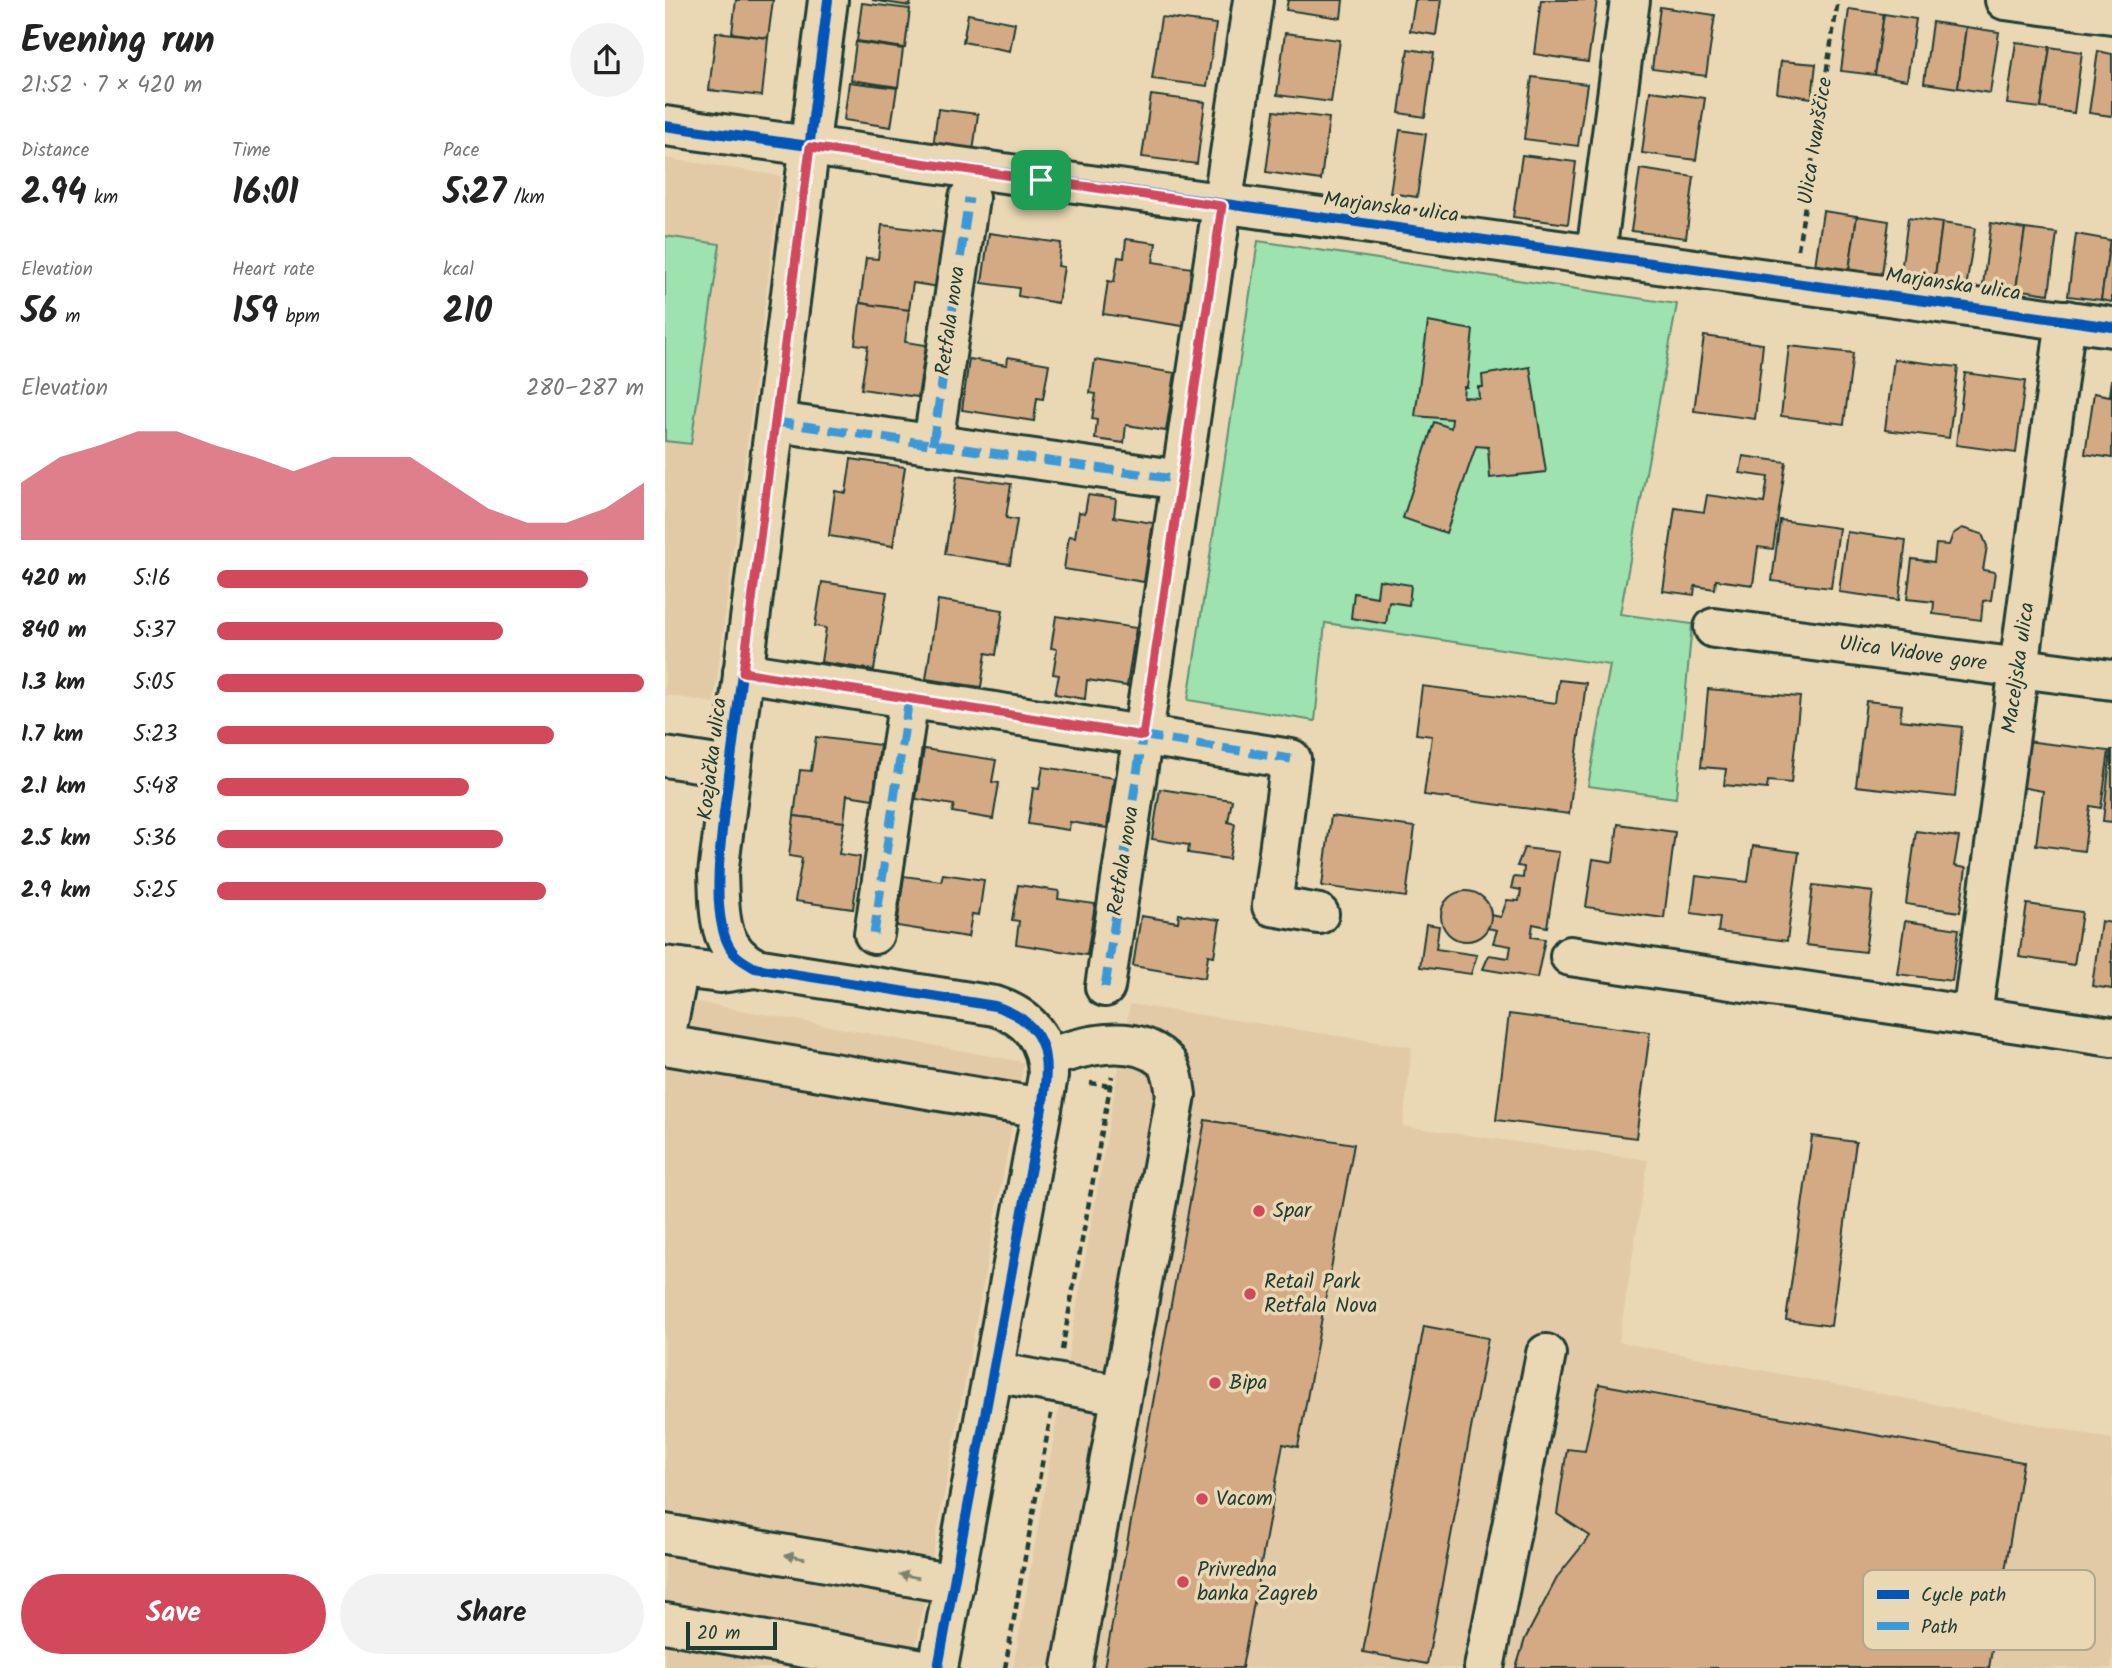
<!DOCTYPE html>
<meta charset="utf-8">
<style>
:root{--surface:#fff;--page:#f2f2f2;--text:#222;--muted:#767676;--accent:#d1495b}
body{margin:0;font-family:Kalam,sans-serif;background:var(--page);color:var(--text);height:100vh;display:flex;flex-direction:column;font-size:26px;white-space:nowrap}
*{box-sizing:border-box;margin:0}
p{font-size:23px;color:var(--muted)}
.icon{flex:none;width:38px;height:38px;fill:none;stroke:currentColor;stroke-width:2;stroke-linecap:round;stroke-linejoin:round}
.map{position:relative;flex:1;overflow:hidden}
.panel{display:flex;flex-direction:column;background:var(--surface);width:665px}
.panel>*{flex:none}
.scale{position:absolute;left:21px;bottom:18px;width:91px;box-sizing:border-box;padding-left:7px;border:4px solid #1f3d34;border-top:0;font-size:19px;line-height:24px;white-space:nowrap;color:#1f3d34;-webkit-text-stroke:5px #ead8b5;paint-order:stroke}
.pin{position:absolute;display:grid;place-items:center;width:60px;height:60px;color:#fff;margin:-30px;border-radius:14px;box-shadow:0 4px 10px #0006}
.round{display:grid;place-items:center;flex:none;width:74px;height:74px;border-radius:37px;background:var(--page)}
.head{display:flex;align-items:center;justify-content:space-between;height:119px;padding:0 21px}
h1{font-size:38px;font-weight:700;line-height:52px}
.figures{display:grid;grid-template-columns:repeat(3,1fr);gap:10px;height:119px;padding:7px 21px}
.figures div{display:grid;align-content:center}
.figures b{font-size:35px;font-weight:700}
.figures small{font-size:19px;font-weight:400}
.figures p{font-size:19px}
.chart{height:196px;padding:14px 21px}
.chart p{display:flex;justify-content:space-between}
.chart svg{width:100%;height:126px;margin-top:7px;fill:var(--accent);opacity:.7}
.button{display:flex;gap:14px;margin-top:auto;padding:14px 21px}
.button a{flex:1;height:80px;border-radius:42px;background:var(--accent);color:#fff;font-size:28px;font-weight:700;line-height:80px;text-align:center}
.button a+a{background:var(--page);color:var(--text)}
ul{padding:0 21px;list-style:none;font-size:23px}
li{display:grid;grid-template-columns:112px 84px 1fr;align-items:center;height:52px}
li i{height:18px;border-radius:9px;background:var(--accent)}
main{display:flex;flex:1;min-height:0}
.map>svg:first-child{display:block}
</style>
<main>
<section class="panel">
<div class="head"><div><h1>Evening run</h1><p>21:52 · 7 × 420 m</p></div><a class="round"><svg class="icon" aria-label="share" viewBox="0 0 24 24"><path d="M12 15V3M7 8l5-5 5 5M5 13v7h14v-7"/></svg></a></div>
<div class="figures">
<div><p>Distance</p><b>2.94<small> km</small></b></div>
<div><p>Time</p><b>16:01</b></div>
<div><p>Pace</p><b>5:27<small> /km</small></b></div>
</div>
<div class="figures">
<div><p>Elevation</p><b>56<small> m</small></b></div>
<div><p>Heart rate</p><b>159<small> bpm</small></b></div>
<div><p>kcal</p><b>210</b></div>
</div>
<div class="chart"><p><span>Elevation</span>280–287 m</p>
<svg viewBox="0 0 160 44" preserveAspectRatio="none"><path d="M0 44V24L10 15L20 11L30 6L40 6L50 11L60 15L70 20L80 15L90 15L100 15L110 24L120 33L130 38L140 38L150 33L160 24V44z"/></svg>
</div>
<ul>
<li><b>420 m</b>5:16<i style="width:87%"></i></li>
<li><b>840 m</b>5:37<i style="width:67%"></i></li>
<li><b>1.3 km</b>5:05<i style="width:100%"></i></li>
<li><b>1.7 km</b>5:23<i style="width:79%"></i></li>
<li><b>2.1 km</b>5:48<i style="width:59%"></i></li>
<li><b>2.5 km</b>5:36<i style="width:67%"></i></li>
<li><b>2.9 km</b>5:25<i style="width:77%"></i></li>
</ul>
<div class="button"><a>Save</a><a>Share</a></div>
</section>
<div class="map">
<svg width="1447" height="1668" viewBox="0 0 1447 1668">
<rect width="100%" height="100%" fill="#ead8b5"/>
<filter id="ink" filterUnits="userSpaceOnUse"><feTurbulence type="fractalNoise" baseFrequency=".0143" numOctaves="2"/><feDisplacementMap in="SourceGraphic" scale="14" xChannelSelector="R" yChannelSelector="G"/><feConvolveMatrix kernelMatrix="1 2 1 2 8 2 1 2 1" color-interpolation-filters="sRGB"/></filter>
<g filter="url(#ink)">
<g fill="#e3caa7">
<polygon points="0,158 116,176 49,703 0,695"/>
<polygon points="0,996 359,1062 247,1668 0,1668"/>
<polygon points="465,1004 747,1047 738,1126 983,1160 954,1342 1447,1439 1447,1668 348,1668"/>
</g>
<g fill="#9de2af" stroke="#5e9072" stroke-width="2">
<polygon points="0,236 55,244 26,444 0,441"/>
<polygon points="593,241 1012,304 955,614 1027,624 1011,798 923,786 945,665 660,623 650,721 523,700"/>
</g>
<g fill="#d4aa85" stroke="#1f3d34" stroke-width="2">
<polygon points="71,0 108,0 103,38 67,33"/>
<polygon points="207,0 246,0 245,6"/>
<polygon points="623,0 678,0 676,18 621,10"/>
<polygon points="750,0 776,0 771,35 745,31"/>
<polygon points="876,0 932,0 923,62 869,54"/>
<polygon points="197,3 245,9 240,48 192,41"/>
<polygon points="995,7 1050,15 1041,76 987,69"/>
<polygon points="1184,9 1219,14 1210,75 1176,71"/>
<polygon points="303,14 350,23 345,51 298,42"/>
<polygon points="1219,14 1251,19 1242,80 1210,75"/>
<polygon points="496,17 551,24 542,86 487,79"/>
<polygon points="1267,22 1301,27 1293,88 1259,83"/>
<polygon points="1301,27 1334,32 1325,93 1293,88"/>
<polygon points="51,32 103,38 97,96 44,90"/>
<polygon points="620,33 675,40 666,102 612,95"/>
<polygon points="191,42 238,49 233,87 186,80"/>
<polygon points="1351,42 1385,47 1376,108 1342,104"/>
<polygon points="1385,47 1417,52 1409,113 1376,108"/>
<polygon points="743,49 769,53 760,117 734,113"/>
<polygon points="1433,51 1447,54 1447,116 1424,113"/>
<polygon points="1116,61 1151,64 1147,98 1112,93"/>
<polygon points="867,77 922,84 913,146 859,139"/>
<polygon points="184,82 232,88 226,127 179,120"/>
<polygon points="985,91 1040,98 1031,160 977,153"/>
<polygon points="486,95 540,102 532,164 477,157"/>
<polygon points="273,109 313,114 308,152 268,147"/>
<polygon points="609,111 664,118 656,180 601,172"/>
<polygon points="735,130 761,134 752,197 725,193"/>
<polygon points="857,155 911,162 903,224 848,217"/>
<polygon points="975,169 1029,177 1021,238 966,231"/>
<polygon points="1158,211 1192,216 1183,277 1149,273"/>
<polygon points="1192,216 1224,221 1216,282 1183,277"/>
<polygon points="1243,218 1277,223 1269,284 1235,280"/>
<polygon points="1277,223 1310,228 1301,289 1269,284"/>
<polygon points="1326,223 1360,229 1351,289 1318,285"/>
<polygon points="217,225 281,233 274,287 248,283 244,310 195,303 201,258 213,259"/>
<polygon points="1360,229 1392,233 1384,294 1351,289"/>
<polygon points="324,233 396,243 393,266 399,267 393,303 353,296 354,288 317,283"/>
<polygon points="1411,234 1445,240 1436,300 1403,296"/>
<polygon points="461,239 491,243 488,262 527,268 518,326 438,314 443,281 449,282 453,257 459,258"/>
<polygon points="1445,240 1447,240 1447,302 1436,300"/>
<polygon points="195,303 244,310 240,342 261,345 253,397 196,389 203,346 190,344"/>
<polygon points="763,322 808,330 802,387 799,387 798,397 814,398 813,387 818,387 817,375 865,367 881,472 825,478 823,447 811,446 781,533 738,518 769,422 786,428 787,419 750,416"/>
<polygon points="1039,336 1098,344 1090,419 1029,411"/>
<polygon points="1124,346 1188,353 1179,424 1116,416"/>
<polygon points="343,357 384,364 378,399 372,398 369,421 297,410 304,359 342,365"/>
<polygon points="1229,359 1293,367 1284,438 1220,430"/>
<polygon points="430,360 510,373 501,431 461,425 459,443 430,439 432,420 427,419 431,394 425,393"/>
<polygon points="1300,373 1360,381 1351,453 1291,445"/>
<polygon points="1447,379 1447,458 1420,454 1429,393 1445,396"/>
<polygon points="1078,456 1121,462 1108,549 1093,547 1088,585 1051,580 1050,589 1030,586 1029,595 998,591 1010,508 1039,512 1042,495 1099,503 1103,477 1075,473"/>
<polygon points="186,459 240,467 228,546 164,536 170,491 181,493"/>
<polygon points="292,476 346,484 341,518 352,520 345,564 280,554"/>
<polygon points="423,495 451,499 449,517 488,523 479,582 399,569 404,536 410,537 414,512 420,513"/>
<polygon points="1115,520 1174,528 1166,588 1107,581"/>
<polygon points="1297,528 1317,534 1322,546 1318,570 1330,572 1326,600 1318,601 1316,620 1268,614 1269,602 1242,599 1247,559 1269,562 1271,544 1284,545 1288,534"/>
<polygon points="1182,532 1241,540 1234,600 1174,592"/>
<polygon points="714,580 746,585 744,605 724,602 721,624 686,618 689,593 712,597"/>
<polygon points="157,582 222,592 209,670 156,662 161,628 150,626"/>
<polygon points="273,600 338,610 331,655 321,653 316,687 261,679"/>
<polygon points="391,616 471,628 462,686 422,680 420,699 390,694 394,675 388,674 392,649 386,648"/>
<polygon points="894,680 921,683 904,814 759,795 767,736 751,734 757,686 891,703"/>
<polygon points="1043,689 1135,697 1126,783 1103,781 1102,789 1059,785 1061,769 1036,767"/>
<polygon points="1201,701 1237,705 1235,720 1297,727 1290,797 1191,786"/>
<polygon points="151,737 215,745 208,799 182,795 179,822 129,816 135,770 146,771"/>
<polygon points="1361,741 1444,751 1436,808 1425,806 1419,851 1371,845 1378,791 1355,787"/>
<polygon points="259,749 331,760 327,782 334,783 328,819 287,812 289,805 251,799"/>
<polygon points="1446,750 1447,750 1447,822 1438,821"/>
<polygon points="378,767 449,778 442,828 405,822 404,830 363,824 368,788 374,789"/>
<polygon points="495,789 567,800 563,822 570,824 564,859 523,853 524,845 487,839"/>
<polygon points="129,816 179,822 174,854 195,857 188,909 130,901 137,858 124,856"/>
<polygon points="666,816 750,827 741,897 657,886"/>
<polygon points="953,824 1010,832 999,918 921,907 928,859 948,862"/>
<polygon points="1251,831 1294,837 1289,866 1301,868 1295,912 1241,904"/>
<polygon points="1088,846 1134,852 1122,941 1053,932 1055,917 1026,913 1031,876 1083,882"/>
<polygon points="859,848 894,852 882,927 868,924 866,937 880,939 872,978 818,969 824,955 844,958 846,946 828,943 832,930 822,928 825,915 836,917 842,900 854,901 856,890 846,888 849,877 858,878 859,867 852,866"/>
<polygon points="278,874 319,880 314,915 307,914 303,937 232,926 239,876 276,881"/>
<polygon points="353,885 394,891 393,899 430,904 422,955 351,944 354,921 347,920"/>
<polygon points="1148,885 1208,892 1200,952 1141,945"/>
<circle cx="801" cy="916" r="25"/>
<polygon points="1362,904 1417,912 1409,965 1354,957"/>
<polygon points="514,914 555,920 549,956 543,955 540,978 468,966 476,916 513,922"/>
<polygon points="1240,921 1294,929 1287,981 1232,974"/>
<polygon points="1436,921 1447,923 1447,989 1427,986"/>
<polygon points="761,924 774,926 771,949 812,955 806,974 755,967"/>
<polygon points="844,1014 985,1032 971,1138 831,1120"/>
<polygon points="540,1120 689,1144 633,1447 618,1444 577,1668 439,1668"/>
<polygon points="1147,1136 1191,1142 1166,1326 1121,1320"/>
<polygon points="759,1326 823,1338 762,1664 698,1652"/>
<polygon points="934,1384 1358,1462 1324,1668 851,1668 860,1639 893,1576 925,1536 892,1514 902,1449 920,1451"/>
</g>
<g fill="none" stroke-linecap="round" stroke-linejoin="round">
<g stroke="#1f3d34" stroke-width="44">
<g id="minor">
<polyline points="1340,0 1447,14"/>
<polyline points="0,126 1447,327"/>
<polyline points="931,253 965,0"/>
<polyline points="111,422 516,480"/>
<polyline points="268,444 304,198"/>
<polyline points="1049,628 1447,680"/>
<polyline points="78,672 626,759 607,906 654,914"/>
<polyline points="0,757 65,767"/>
<polyline points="209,934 244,698"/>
<polyline points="905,956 1447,1037"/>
<path d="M0 966 55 973 90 968 330 1006C364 1017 383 1040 383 1076L273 1668"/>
<path d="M90 968C51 947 55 913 53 874L163 0"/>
<polyline points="440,987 588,0"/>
<polyline points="1307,1016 1401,320"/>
<polyline points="0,1038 14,968"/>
<polyline points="0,1045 377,1108"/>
<path d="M383 1058C417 1046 467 1032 498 1059 508 1067 509 1083 511 1095L407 1668"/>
<polyline points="329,1372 456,1395"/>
<polyline points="0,1534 289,1584"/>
<polyline points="0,1623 252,1668"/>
<polyline points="819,1668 881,1354"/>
</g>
</g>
<g stroke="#1f3d34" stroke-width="4.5" stroke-dasharray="7 5" stroke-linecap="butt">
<polyline points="1133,249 1173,0"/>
<polyline points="425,1083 445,1086"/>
<polyline points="397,1350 447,1076"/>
<polyline points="340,1668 386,1414"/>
</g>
<use href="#minor" stroke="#ead8b5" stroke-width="38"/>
<g stroke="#3a99d8" stroke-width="9" stroke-dasharray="18 9" stroke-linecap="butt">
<polyline points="111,422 516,480"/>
<polyline points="268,444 304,198"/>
<polyline points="78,672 626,759"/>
<polyline points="209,934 244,698"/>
<polyline points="440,987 557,206"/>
</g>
<g stroke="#ead8b5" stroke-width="15">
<g id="cycleway">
<path d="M163 0 65 767C60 811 40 917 68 952 74 960 82 963 90 968L330 1006C385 1024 385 1059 377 1108L273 1668"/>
<polyline points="0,126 1447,327"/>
</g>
</g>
<use href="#cycleway" stroke="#0057b8" stroke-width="10"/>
</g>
<defs><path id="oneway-solid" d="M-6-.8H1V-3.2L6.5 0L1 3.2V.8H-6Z" transform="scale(1.75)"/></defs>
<g fill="#7a836e">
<use href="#oneway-solid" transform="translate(130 1557) rotate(-170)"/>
<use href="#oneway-solid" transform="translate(244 1576) rotate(-170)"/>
</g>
</g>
<g fill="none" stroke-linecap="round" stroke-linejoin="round" filter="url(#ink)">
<g stroke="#fff" stroke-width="14">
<polygon id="route" points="145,147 557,206 478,736 78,672"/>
</g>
<use href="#route" stroke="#d1495b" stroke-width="9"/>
</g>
<g fill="#d1495b" stroke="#ead8b5" stroke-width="2.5">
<circle cx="594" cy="1211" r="7"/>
<circle cx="585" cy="1294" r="7"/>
<circle cx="550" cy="1383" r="7"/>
<circle cx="537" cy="1499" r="7"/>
<circle cx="518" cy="1582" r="7"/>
</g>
<g text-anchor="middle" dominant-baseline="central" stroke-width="7" stroke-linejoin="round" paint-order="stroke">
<g font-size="21" fill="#1f3d34" stroke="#ead8b5">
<text transform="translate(1151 141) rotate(-81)">Ulica Ivanščice</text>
<text transform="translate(726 208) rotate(7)">Marjanska ulica</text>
<text transform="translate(1288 285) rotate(8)">Marjanska ulica</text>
<text transform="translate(286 321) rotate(-82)">Retfala nova</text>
<text transform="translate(1248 654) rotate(8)">Ulica Vidove gore</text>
<text transform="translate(1354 668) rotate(-82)">Maceljska ulica</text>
<text transform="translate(48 759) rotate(-83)">Kozjačka ulica</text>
<text transform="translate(459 861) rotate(-81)">Retfala nova</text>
</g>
<g font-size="21" fill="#1f3d34" stroke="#ead8b5" text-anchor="start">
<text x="608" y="1211">Spar</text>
<text x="599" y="1282">Retail Park<tspan x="599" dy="24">Retfala Nova</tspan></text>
<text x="564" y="1383">Bipa</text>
<text x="551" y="1499">Vacom</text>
<text x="532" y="1570">Privredna<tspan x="532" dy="24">banka Zagreb</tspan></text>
</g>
</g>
<rect x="1198" y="1570" width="232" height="80" rx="10" fill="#ead8b5" stroke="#adaa8e" stroke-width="2"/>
<rect x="1212" y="1590" width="32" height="9" fill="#0057b8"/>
<rect x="1212" y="1622" width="32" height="8" fill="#3a99d8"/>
<g font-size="19" fill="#1f3d34">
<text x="1256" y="1601">Cycle path</text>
<text x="1256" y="1633">Path</text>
</g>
</svg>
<div class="scale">20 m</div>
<div class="pin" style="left:376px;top:180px;background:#1e9e55"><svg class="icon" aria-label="arrive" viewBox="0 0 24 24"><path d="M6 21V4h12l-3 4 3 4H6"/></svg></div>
</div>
</main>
